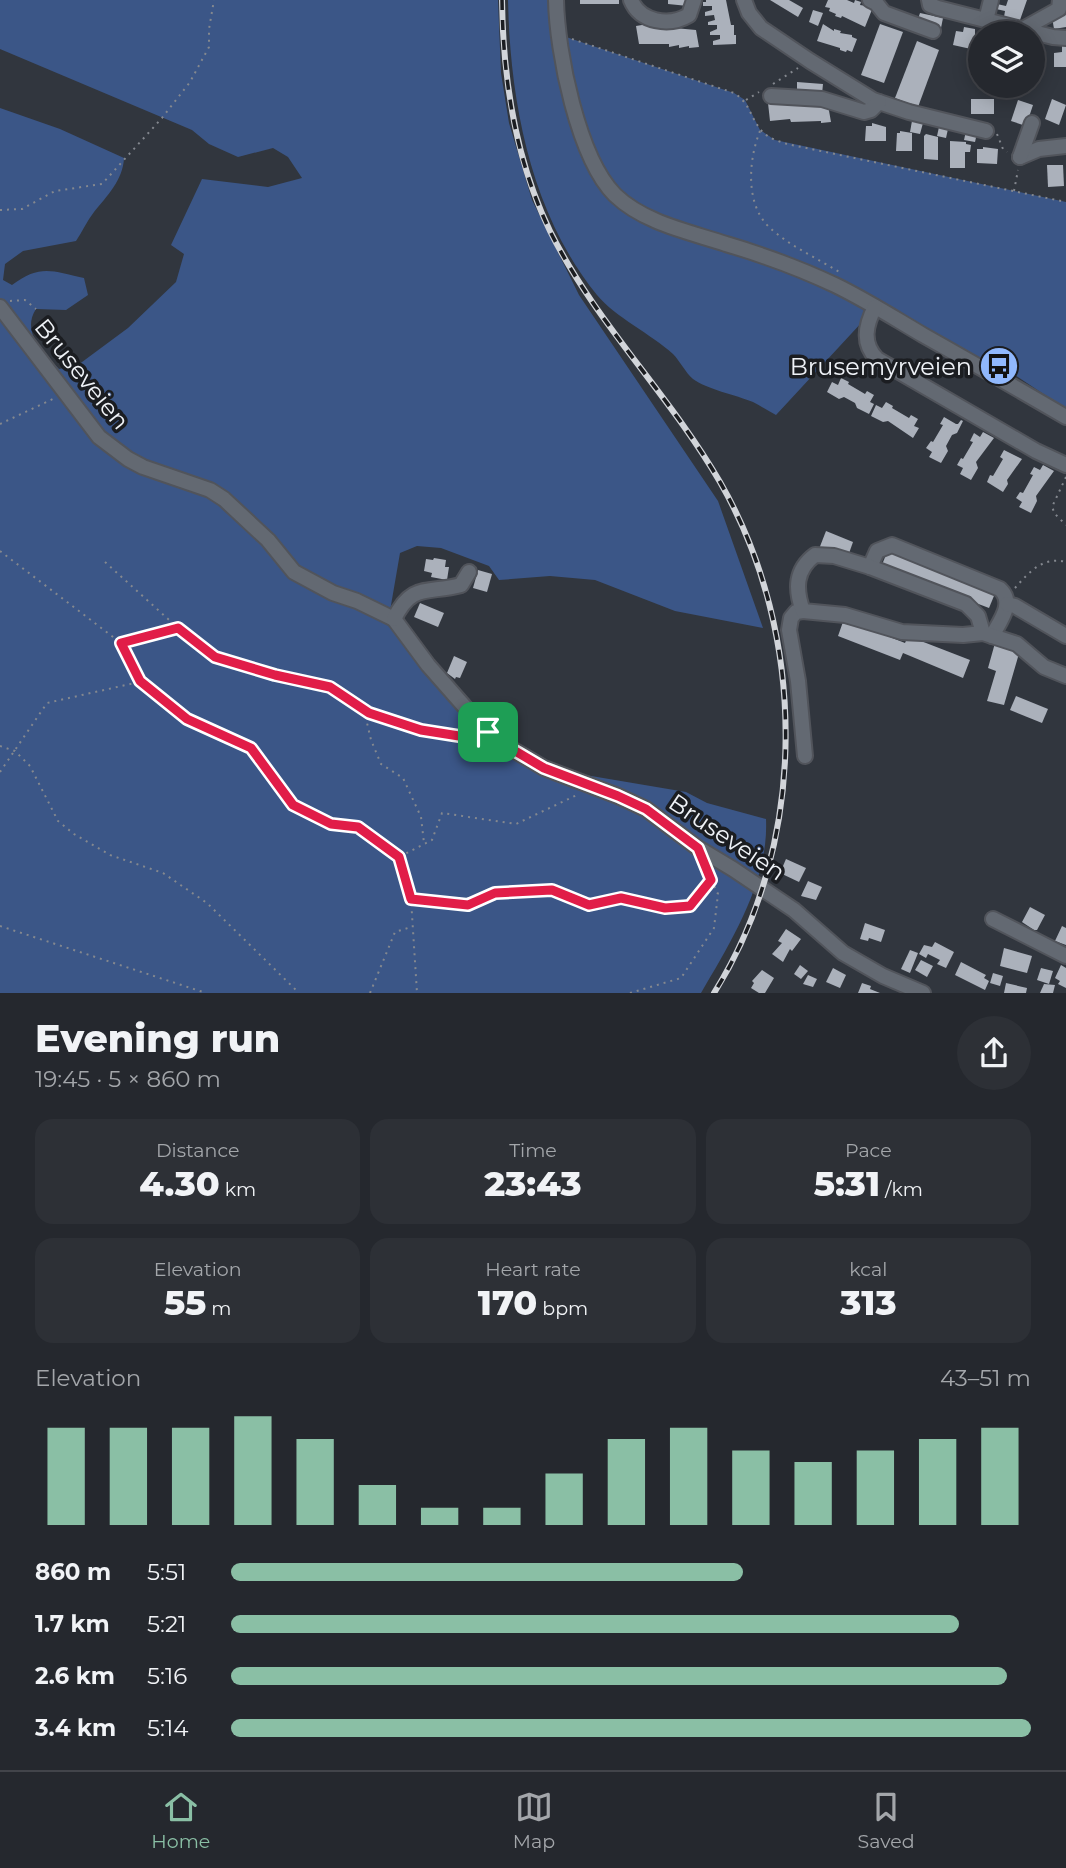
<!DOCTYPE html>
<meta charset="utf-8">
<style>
:root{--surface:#25282e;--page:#2d3036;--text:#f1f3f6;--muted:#a3a6aa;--line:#42444a;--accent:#8abfa5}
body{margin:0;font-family:Montserrat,sans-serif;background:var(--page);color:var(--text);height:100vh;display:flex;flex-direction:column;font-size:26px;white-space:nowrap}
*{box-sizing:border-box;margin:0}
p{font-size:23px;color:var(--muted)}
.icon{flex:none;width:38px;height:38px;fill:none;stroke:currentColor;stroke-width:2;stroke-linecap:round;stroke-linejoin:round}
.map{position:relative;height:993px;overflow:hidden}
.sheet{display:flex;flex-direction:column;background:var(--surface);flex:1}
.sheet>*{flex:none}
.fabs{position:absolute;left:968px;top:21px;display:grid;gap:14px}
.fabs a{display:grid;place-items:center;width:77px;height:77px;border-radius:50%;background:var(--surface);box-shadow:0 4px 18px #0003,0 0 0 2px var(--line);font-size:35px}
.pin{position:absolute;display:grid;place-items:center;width:60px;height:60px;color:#fff;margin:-30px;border-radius:14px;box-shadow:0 4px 10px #0006}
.round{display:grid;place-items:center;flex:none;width:74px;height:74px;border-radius:37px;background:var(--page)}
.overview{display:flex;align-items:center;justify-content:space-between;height:119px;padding:0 35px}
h1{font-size:38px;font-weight:800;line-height:52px}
.stats{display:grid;grid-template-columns:repeat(3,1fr);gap:10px;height:119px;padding:7px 35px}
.stats div{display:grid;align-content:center;border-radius:18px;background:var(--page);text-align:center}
.stats b{font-size:35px;font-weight:800}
.stats small{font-size:19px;font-weight:400}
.stats p{font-size:19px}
.chart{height:196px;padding:14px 35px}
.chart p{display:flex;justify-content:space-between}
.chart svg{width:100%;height:126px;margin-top:7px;stroke:var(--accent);stroke-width:6}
ul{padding:0 35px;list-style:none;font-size:23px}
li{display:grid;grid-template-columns:112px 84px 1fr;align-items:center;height:52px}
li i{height:18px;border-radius:9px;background:var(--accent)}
.menu{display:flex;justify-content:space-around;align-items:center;height:98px;border-top:2px solid var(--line);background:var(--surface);font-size:19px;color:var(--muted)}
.menu a{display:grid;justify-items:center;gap:4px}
.menu .current{color:var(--accent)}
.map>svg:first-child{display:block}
</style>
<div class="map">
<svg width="1066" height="993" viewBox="0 0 1066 993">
<rect width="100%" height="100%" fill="#31363e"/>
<g fill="#3b5687">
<path d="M0 0H498L501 73 509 123 532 200 579 295 718 501 763 628 675 611 595 580 550 576 499 580 489 566 441 548 417 546 400 553 390 611 464 706 544 768 686 792 707 803 766 819C769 881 731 942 701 993H0V108L60 129 124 158C123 180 107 196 94 212 87 221 82 232 76 241L23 251 5 264 3 280 12 285C40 264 52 271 84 278L88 295 66 310 36 309C21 332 43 353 59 369L78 365 128 328 176 282 184 254 171 245 202 179 268 187 302 178 288 157 273 148 238 157 209 144 192 130 0 49Z"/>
<path d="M508 0H556L566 37 734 93 745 100 760 130 775 140 1066 202V409L1003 367 971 354 901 313 876 307 776 415C768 411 761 406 753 402 736 395 706 389 693 379 685 372 680 361 673 354 651 334 615 317 597 295 531 214 510 102 508 0Z"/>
</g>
<g fill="#abb1bb">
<rect x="580" y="0" width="39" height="4"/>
<polygon points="668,0 688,0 688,6 668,4"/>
<polygon points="706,0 726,0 731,25 734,25 734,35 736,35 736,44 713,45 713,41 720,39 720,35 710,35 710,32 717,29 717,25 708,25 708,22 715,20 714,15 705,16 705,12 712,10 712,6 703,6 703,2 706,2"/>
<polygon points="770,0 789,0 803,8 798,17"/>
<polygon points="828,0 847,0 854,3 855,0 861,2 860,5 873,7 865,27 842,16 841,18 835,16 836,14 829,11 830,8 825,7"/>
<polygon points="1008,0 1027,0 1020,20 1004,17 1005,11 996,9 997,4 1006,6"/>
<polygon points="813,10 823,13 818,26 809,22"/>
<polygon points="920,13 943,18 941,28 917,22"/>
<polygon points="1066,15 1066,27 1054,29 1052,17"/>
<polygon points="823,24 834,31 834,29 841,31 840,33 852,35 852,37 857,39 852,52 847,50 846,52 840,50 840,48 817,41"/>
<polygon points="880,24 903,32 884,83 861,75"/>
<polygon points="642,25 696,30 699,47 689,48 689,46 679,48 679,45 669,47 669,44 639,44 636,26"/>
<polygon points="964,27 975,29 975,34 980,36 980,51 953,45 956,31 963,32"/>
<polygon points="917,41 939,50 918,107 895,98"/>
<polygon points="1062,46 1066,46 1066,67 1054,67 1054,53 1062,52"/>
<polygon points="797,82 823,84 822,94 797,92"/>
<rect x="971" y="99" width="23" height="15"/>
<polygon points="1052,99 1066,105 1059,125 1045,119"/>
<polygon points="1018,100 1033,105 1026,126 1011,121"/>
<polygon points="773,102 828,105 831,122 821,123 821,121 791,122 790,119 770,121 768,103"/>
<polygon points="912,121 923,123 920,134 910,132"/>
<polygon points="872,123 886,127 886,141 865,141 866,126 872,126"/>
<polygon points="939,127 948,129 946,138 937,136"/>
<polygon points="900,131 912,133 912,151 896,151 897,133 900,133"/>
<polygon points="966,131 977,133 975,142 964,140"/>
<polygon points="926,134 938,137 938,160 924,159 924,136"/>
<polygon points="950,141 966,142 966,144 971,145 970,152 965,152 965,168 950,168"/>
<polygon points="983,147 998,149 997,164 977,163 977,149 983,149"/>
<polygon points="1047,165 1063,165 1064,186 1048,187"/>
<polygon points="841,378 849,382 848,384 865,394 867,391 874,395 870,402 874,404 869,414 857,408 855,403 844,397 839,399 827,392 832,382 838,385"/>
<polygon points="886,402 893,406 892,408 909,418 911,415 918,419 914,426 919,428 913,438 888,421 883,422 871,416 876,405 882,408"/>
<polygon points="944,417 956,424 958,424 961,420 963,421 957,433 952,435 946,446 948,451 941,463 929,457 932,452 926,448 931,441 933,442 943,425 940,424"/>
<polygon points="983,432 994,438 976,462 978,468 971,480 960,474 963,468 957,465 961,458 963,459 973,442 970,441 974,433 980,437"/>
<polygon points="1004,450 1022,459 1007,480 1008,484 1003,492 987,482 990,475 993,476 1003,459 1000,457"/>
<polygon points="1043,465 1054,471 1036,496 1037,501 1031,513 1019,507 1022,502 1016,498 1020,492 1023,493 1033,475 1030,474 1034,467 1040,470"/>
<polygon points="826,531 853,542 847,559 819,549"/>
<polygon points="888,550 996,591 989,608 881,567"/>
<polygon points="434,558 446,560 445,567 449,567 447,580 431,577 432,573 424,571 426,559 433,560"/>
<polygon points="478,570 492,574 487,592 473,588"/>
<polygon points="420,603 444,613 438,627 414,617"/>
<polygon points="844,619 905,643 908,636 970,660 963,678 903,653 900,660 838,636"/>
<polygon points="995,643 1020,650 1004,705 987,701 996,671 988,668"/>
<polygon points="454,656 467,662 460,678 456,677 455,679 447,673"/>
<polygon points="1016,696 1048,709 1042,723 1010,710"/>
<polygon points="786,859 806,868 799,882 780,873"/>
<polygon points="808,881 822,887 816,900 801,896"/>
<polygon points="1030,907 1045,915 1037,930 1034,930 1022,922"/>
<polygon points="865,923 885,930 881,942 869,938 868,941 860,939"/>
<polygon points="1062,926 1066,928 1066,945 1055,941"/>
<polygon points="786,929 801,939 792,951 790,949 783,962 772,954 782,943 778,941"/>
<polygon points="935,942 954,952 946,968 937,964 940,960 928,954 926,958 919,954 924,945 932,947"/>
<polygon points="1004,948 1032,956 1027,973 1000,966"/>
<polygon points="910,950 918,953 910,973 901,969"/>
<polygon points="921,960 933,966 927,977 915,970"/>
<polygon points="961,962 986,975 984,978 989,981 985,990 955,975"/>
<polygon points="800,965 808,971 801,979 794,974"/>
<polygon points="1061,965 1066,968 1066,988 1058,984 1060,981 1055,978"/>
<polygon points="833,968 846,975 840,988 826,982"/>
<polygon points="1041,968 1053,971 1049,984 1037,980"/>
<polygon points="762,970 774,978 765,993 759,993 751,988 754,983 752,981"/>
<polygon points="993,973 1003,976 1000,986 990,983"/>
<polygon points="808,975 817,979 813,987 803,984"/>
<polygon points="862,983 871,986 870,989 880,993 858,993"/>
<polygon points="1006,983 1027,988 1026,993 1004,993"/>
<polygon points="1044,984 1055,985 1053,993 1040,993"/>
</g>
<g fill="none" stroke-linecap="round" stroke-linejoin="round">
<g stroke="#51545b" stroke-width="18">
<g id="minor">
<path d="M556 0C557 52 578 158 615 195 644 223 690 232 726 244 763 255 801 269 835 285 866 300 894 318 923 335 971 362 1018 389 1066 417"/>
<path d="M631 0C640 22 669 27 689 15L694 0"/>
<polyline points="744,0 749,13 761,28 810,61 873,100 909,112 986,131"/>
<polyline points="870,0 876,3 884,13 933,31"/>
<polyline points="929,0 930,5 938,8 1053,37 1066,38"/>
<polyline points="986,20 991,0"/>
<polyline points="1023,29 1059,9 1060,0"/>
<polyline points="771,96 822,99 864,112 871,110 879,102"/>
<polyline points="1020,157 1039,149 1066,146"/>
<polyline points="1020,157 1032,123"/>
<polyline points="0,307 99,437 128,459 143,467 210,490 224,499 268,540 294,572 333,593 357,601 394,619 428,665 464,706 488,732 505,745 544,768 618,796 646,809 698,848 733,869 794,910 843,953 883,976 923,993"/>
<path d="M875 307C866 324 861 343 877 359L1036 451 1066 465"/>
<path d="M870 567 877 551 892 545 1000 589C1015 603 1000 621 992 636"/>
<polyline points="1007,604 1015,606 1066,636"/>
<polyline points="803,611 796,612 791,618 789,630 798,681 805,756"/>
<path d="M394 619C412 582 428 594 461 585L469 572"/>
<path d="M983 633 978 616 966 604 870 567 834 556 815 555C795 570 795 589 803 611L845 615 902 632 963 635 983 633 1017 644 1044 667 1066 676"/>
<polyline points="993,919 1066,956"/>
</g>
</g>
<g stroke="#84888f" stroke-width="2" stroke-dasharray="2 5" stroke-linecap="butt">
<path d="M572 39 734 93C750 103 750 117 761 130 767 138 778 141 787 144L1066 202"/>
<polyline points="773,84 798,68"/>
<polyline points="746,100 759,92"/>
<path d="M760 131C749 158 745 201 767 225 787 245 817 258 841 273"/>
<polyline points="997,134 1003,149 1007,152"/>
<polyline points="1014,191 1018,170"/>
<polyline points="0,210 22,209 55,191 102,184 162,118 190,82 209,47 209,29 214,0"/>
<polyline points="10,301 25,300 36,309"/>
<polyline points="0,424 55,398"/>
<polyline points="1066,477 1052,507 1055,514 1066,525"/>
<polyline points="0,551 121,643 140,681 187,719 252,748 293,805 331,824 358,827 399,857 432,840 442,813 516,824 579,794"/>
<polyline points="105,562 178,628 215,657 275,675 330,687 369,713 421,730 459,736 474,734"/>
<path d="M1015 588C1029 572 1043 556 1066 562"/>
<polyline points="121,643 177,628"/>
<polyline points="364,710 371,740 381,764 403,778 421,817 424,843"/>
<polyline points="0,746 15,751 30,766 58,821 74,834 110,855 163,873 207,903 299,993"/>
<polyline points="0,772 47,703 139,682"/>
<polyline points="399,857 411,899 417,993"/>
<polyline points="411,899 468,905 495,893 552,890 589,905 621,898 665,908 690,906 711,880"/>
<polyline points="0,926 206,993"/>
<polyline points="370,993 395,932 411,927"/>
<polyline points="630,993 681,978 714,928 718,894 706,869"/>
</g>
<use href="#minor" stroke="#636972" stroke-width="14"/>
<g stroke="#d2d5da" stroke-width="6">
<path id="rail" d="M502 0C503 79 515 159 550 231 595 322 669 394 720 482 808 635 809 842 714 993"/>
</g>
<use href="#rail" stroke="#1b1d21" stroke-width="3.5" stroke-dasharray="10" stroke-linecap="butt"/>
</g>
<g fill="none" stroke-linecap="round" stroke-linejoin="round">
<g stroke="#fff" stroke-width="14">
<polygon id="route" points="178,628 215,657 275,675 330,687 369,713 421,730 459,736 488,732 505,745 544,768 618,796 646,809 698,848 711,880 690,906 665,908 621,898 589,905 552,890 495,893 468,905 411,899 399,857 358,827 331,824 293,805 251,748 187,719 140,681 121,643"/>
</g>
<use href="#route" stroke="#e11d48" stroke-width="9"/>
</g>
<defs>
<g id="bus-disc" transform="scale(2.0125)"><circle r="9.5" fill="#90b8fd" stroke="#1b1d21"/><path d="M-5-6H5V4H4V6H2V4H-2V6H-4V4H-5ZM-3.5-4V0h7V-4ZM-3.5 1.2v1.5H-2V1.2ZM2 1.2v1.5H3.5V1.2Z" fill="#111"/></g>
</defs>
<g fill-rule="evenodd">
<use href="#bus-disc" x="999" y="366"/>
</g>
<g text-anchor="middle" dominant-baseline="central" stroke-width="7" stroke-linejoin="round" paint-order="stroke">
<g font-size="24" fill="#eff2f7" stroke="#1b1d21" text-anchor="end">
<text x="972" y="366">Brusemyrveien</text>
</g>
<g font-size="24" fill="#eff2f7" stroke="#1b1d21">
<text transform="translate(82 374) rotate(51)">Bruseveien</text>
<text transform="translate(727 837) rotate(34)">Bruseveien</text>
</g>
</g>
</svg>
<div class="fabs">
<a><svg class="icon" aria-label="layers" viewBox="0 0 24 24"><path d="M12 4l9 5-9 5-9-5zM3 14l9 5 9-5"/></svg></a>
</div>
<div class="pin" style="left:488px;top:732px;background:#1e9e55"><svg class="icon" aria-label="arrive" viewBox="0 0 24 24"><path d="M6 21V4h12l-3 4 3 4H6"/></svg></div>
</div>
<section class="sheet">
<div class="overview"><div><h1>Evening run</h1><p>19:45 · 5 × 860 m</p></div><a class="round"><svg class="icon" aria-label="share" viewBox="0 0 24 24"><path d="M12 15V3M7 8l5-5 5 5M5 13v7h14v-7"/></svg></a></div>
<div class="stats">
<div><p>Distance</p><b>4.30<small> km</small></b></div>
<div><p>Time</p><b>23:43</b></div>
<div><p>Pace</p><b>5:31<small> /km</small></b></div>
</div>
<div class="stats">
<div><p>Elevation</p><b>55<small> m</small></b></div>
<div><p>Heart rate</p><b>170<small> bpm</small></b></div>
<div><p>kcal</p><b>313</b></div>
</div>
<div class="chart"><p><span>Elevation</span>43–51 m</p>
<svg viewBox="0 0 160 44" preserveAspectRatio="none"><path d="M5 44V10M15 44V10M25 44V10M35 44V6M45 44V14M55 44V30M65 44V38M75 44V38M85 44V26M95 44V14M105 44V10M115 44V18M125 44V22M135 44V18M145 44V14M155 44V10"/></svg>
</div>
<ul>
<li><b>860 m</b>5:51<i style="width:64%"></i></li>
<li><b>1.7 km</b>5:21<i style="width:91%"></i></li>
<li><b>2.6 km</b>5:16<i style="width:97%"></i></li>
<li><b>3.4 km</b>5:14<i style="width:100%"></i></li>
</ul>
</section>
<nav class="menu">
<a class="current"><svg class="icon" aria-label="home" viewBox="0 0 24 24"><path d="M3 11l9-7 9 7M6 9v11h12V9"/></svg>Home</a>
<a><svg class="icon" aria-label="map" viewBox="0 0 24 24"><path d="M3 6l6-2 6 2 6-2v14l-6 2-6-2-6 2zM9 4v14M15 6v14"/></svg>Map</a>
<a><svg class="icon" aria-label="saved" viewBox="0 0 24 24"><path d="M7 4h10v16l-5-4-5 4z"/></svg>Saved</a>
</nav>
